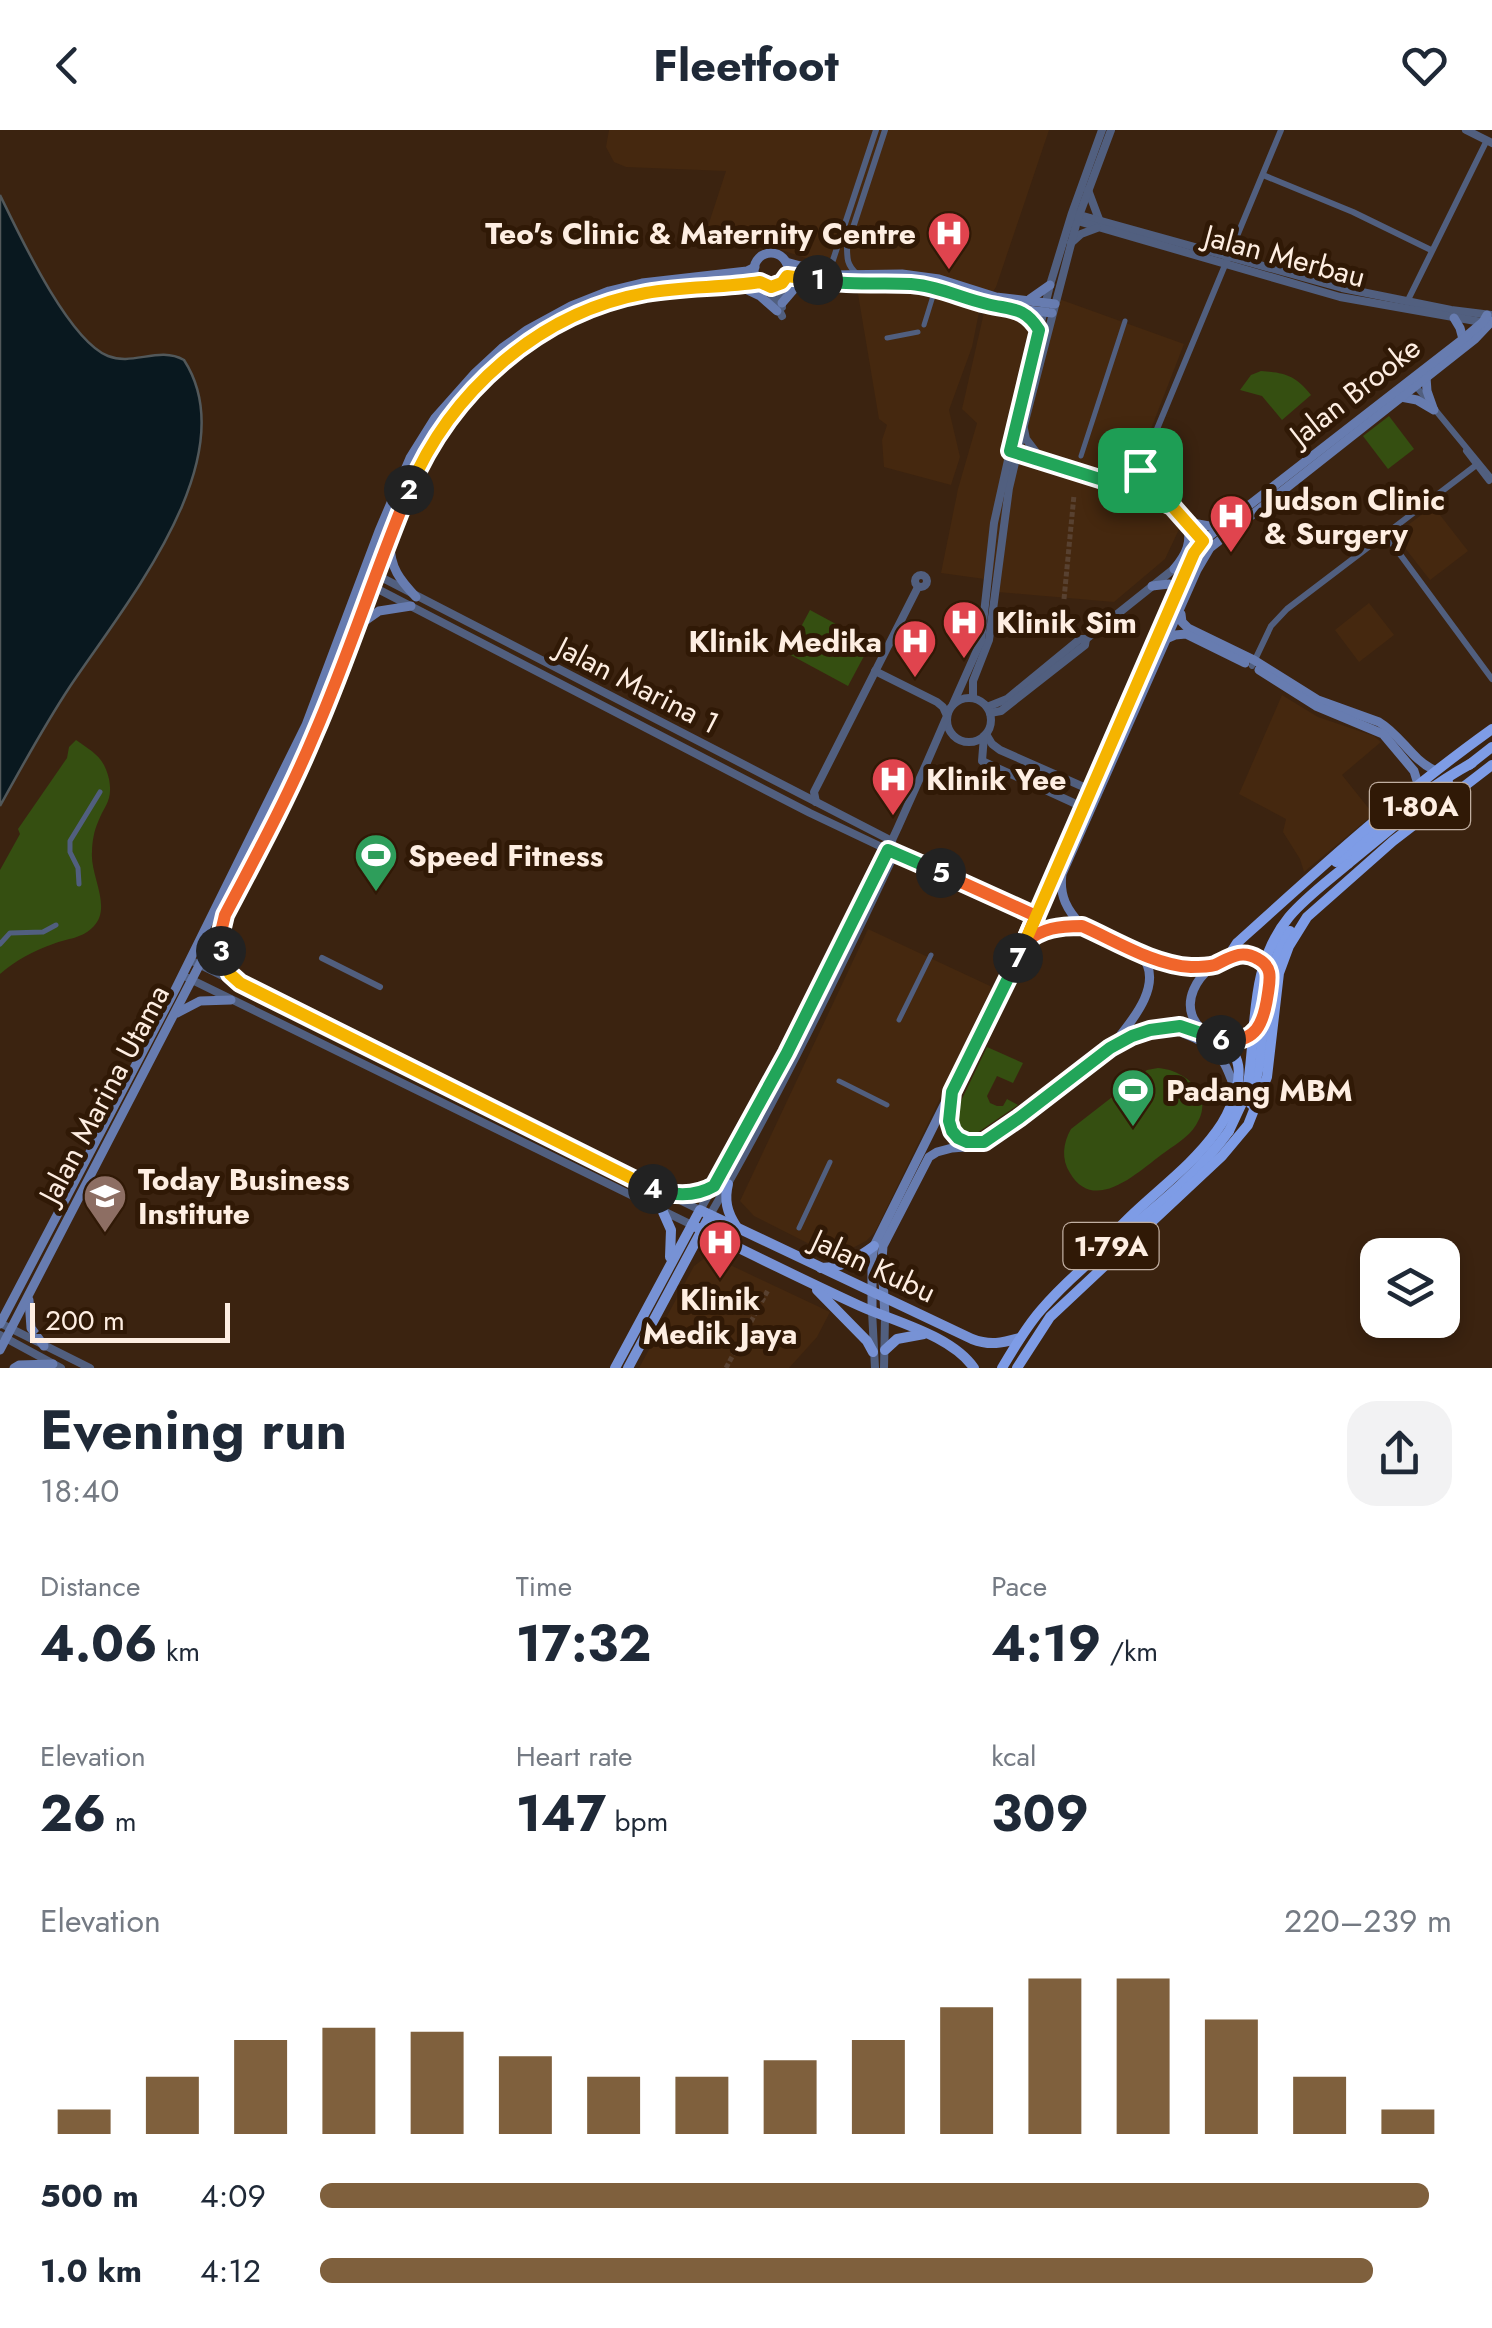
<!DOCTYPE html>
<meta charset="utf-8">
<style>
:root{--surface:#fff;--page:#f2f2f3;--text:#1f2937;--muted:#747a83;--accent:#7f603d}
body{margin:0;font-family:Jost,sans-serif;background:var(--page);color:var(--text);height:100vh;display:flex;flex-direction:column;font-size:38px;white-space:nowrap}
*{box-sizing:border-box;margin:0}
p{font-size:32px;color:var(--muted)}
.icon{flex:none;width:55px;height:55px;fill:none;stroke:currentColor;stroke-width:2;stroke-linecap:round;stroke-linejoin:round}
.map{position:relative;height:1238px;overflow:hidden}
.drawer{display:flex;flex-direction:column;background:var(--surface);flex:1}
.drawer>*{flex:none}
.controls{position:absolute;left:1360px;top:1108px;display:grid;gap:20px}
.controls a{display:grid;place-items:center;width:100px;height:100px;border-radius:20px;background:var(--surface);box-shadow:0 5px 15px #0003;font-size:50px}
.scale{position:absolute;left:30px;bottom:25px;width:200px;box-sizing:border-box;padding-left:10px;border:5px solid #feeee2;border-top:0;font-size:28px;line-height:35px;white-space:nowrap;color:#feeee2;-webkit-text-stroke:8px #301906;paint-order:stroke}
.pin{position:absolute;display:grid;place-items:center;width:85px;height:85px;color:#fff;margin:-42px;border-radius:20px;box-shadow:0 5px 15px #0006}
.km{position:absolute;width:50px;height:50px;margin:-25px;border-radius:50%;background:#222;color:#fff;font-size:28px;line-height:50px;text-align:center}
.round{display:grid;place-items:center;flex:none;width:105px;height:105px;border-radius:30px;background:var(--page)}
.head{display:flex;align-items:center;justify-content:space-between;height:170px;padding:0 40px}
h1{font-size:55px;font-weight:700;line-height:75px}
.figures{display:grid;grid-template-columns:repeat(3,1fr);gap:15px;height:170px;padding:10px 40px}
.figures div{display:grid;align-content:center}
.figures b{font-size:50px;font-weight:700}
.figures small{font-size:28px;font-weight:400}
.figures p{font-size:28px}
.chart{height:280px;padding:20px 40px}
.chart p{display:flex;justify-content:space-between}
.chart svg{width:100%;height:180px;margin-top:10px;stroke:var(--accent);stroke-width:6}
ul{padding:0 40px;list-style:none;font-size:32px}
li{display:grid;grid-template-columns:160px 120px 1fr;align-items:center;height:75px}
li i{height:25px;border-radius:12px;background:var(--accent)}
header{display:flex;justify-content:space-between;align-items:center;height:130px;padding:0 40px;background:var(--surface);font-size:45px;font-weight:700}
.map>svg:first-child{display:block}
</style>
<header><svg class="icon" aria-label="back" viewBox="0 0 24 24"><path d="M15 5l-7 7 7 7"/></svg>Fleetfoot<svg class="icon" aria-label="heart" viewBox="0 0 24 24"><path d="M12 20l-8-8c-3-5 5-10 8-4 3-6 11-1 8 4z"/></svg></header>
<div class="map">
<svg width="1492" height="1238" viewBox="0 0 1492 1238">
<rect width="100%" height="100%" fill="#3b2310"/>
<g fill="#45280f">
<polygon points="609,0 1049,0 996,157 979,182 972,217 949,280 960,327 951,355 884,337 882,310 887,295 879,289 858,164 843,147 818,132 708,96 726,41 626,37 614,32 606,17"/>
<polygon points="1059,169 1184,214 1135,340 1110,361 1170,381 1182,393 1165,429 1114,472 998,462 999,451 941,443 958,359 977,293 962,279 985,178 1053,193"/>
<polygon points="1433,376 1468,421 1430,450 1395,405"/>
<polygon points="1369,473 1394,505 1359,532 1335,500"/>
<polygon points="1282,565 1318,587 1374,606 1381,612 1342,645 1370,680 1369,688 1304,742 1300,729 1283,702 1286,689 1239,664"/>
<polygon points="868,799 990,856 993,860 875,1102 866,1111 835,1127 754,1086 740,1071"/>
<polygon points="709,1125 830,1182 817,1207 789,1238 639,1238 694,1136"/>
</g>
<g fill="#354f11">
<path d="M1261 241C1285 243 1295 245 1311 265L1282 290 1262 266 1240 260 1251 245Z"/>
<polygon points="1389,286 1414,319 1388,339 1363,306"/>
<polygon points="810,480 871,513 848,556 787,523"/>
<path d="M76 610C93 622 104 627 109 649 113 671 105 674 98 692 94 701 92 712 92 722 90 746 112 776 94 796 82 809 68 808 53 814 33 821 16 830 0 844V740L20 704 18 699 67 628 69 617Z"/>
<polygon points="987,917 1023,933 1013,953 997,946 987,966 990,973 997,976 1003,976 1007,969 1018,975 977,1003 966,1004 958,998 956,992 960,973"/>
<path d="M1158 938C1186 940 1216 966 1196 995 1188 1008 1173 1016 1161 1025 1137 1043 1094 1084 1070 1043 1061 1029 1063 1013 1071 999L1147 940Z"/>
</g>
<path fill="#09181f" stroke="#52585a" stroke-width="2.5" d="M0 65C19 104 68 210 108 226 133 236 159 216 184 230 248 329 122 478 69 558 44 596 22 636 0 676Z"/>
<g fill="none" stroke-linecap="round" stroke-linejoin="round">
<g stroke="#584130" stroke-width="5" stroke-dasharray="5 2.5" stroke-linecap="butt">
<polyline points="1064,469 1074,365"/>
<polyline points="726,1238 768,1160"/>
</g>
<g stroke="#515f7f" stroke-width="5">
<polyline points="924,195 933,166"/>
<polyline points="887,208 918,202"/>
<polyline points="1081,326 1125,191"/>
<polyline points="79,754 78,738 70,722 70,711 100,662"/>
<polyline points="0,814 10,803 43,802 56,795"/>
<polyline points="899,890 931,825"/>
<polyline points="839,951 887,975"/>
<polyline points="799,1098 830,1032"/>
</g>
<g stroke="#515f7f" stroke-width="6">
<polyline points="1263,45 1353,82 1431,120"/>
<polyline points="822,142 833,130 876,0"/>
<path d="M857 144C847 135 847 129 847 116L885 0"/>
<polyline points="1407,172 1487,10"/>
<polyline points="1414,254 1492,349"/>
<polyline points="1466,321 1489,351"/>
<polyline points="1140,341 1143,363"/>
<polyline points="1121,356 1140,340 1281,0"/>
<polyline points="1385,404 1492,549"/>
<polyline points="1252,536 1271,496 1287,479 1475,336"/>
<polyline points="322,828 380,857"/>
</g>
<g stroke="#515f7f" stroke-width="8">
<polyline points="1466,0 1492,13"/>
<polyline points="1088,60 1100,92"/>
<polyline points="1076,84 1342,158 1451,180 1492,185"/>
<polyline points="1074,90 1340,167 1487,193"/>
<polyline points="1071,113 1081,104 1097,98"/>
<polyline points="779,155 782,177"/>
<polyline points="767,156 782,186"/>
<polyline points="1024,299 1026,309 1042,330"/>
<polyline points="1013,322 1164,371 1172,376 1210,418"/>
<polyline points="371,442 892,711"/>
<circle cx="921" cy="451" r="6"/>
<polyline points="368,454 810,683 888,720 1036,786"/>
<circle cx="969" cy="590" r="22"/>
<polyline points="973,568 973,551 989,510 1009,358 1024,295 1077,91 1111,0"/>
<polyline points="953,574 981,511 994,393 1010,321 1050,155 1072,83 1102,0"/>
<polyline points="987,577 1007,569 1080,509 1086,509 1175,438"/>
<polyline points="990,583 1001,581 1085,515 1086,509"/>
<polyline points="986,604 992,614 1000,620 1095,662"/>
<polyline points="984,606 982,631 1087,679"/>
<polyline points="816,672 814,662 918,457"/>
<path d="M190 830 700 1080C793 922 875 755 947 586L943 577 937 572 875 541"/>
<polyline points="188,848 692,1095"/>
<polyline points="673,1064 695,1064 712,1057"/>
<path d="M710 1085C778 968 837 846 895 723L894 720"/>
<polyline points="872,1181 875,1238"/>
<polyline points="0,1193 90,1238"/>
<polyline points="0,1205 61,1238"/>
<polyline points="884,1238 885,1187"/>
</g>
<g stroke="#677cb0" stroke-width="9">
<circle cx="771" cy="140" r="17"/>
<polyline points="786,132 833,145 902,144 939,149 996,167 1055,174"/>
<polyline points="787,146 835,153 913,154 936,158 995,176 1052,183"/>
<polyline points="739,156 760,166 777,181"/>
<polyline points="1030,169 1050,155"/>
<polyline points="782,173 794,159 817,153"/>
<polyline points="1021,180 1030,187 1039,200"/>
<polyline points="1454,188 1460,198 1463,209"/>
<polyline points="1426,247 1427,261 1433,278"/>
<polyline points="1401,267 1417,270 1434,280"/>
<path d="M390 413C390 438 400 450 416 467"/>
<path d="M1174 439C1187 424 1192 412 1187 392L1220 398"/>
<polyline points="1152,456 1169,454 1178,461"/>
<path d="M1181 484 1182 492 1188 498 1254 530 1318 570 1379 592C1401 605 1411 629 1434 640"/>
<polyline points="359,495 379,481 411,476"/>
<polyline points="1168,508 1175,505 1186,504 1245,533"/>
<polyline points="1259,540 1316,576 1383,604 1414,641 1418,654"/>
<path d="M1082 796C1067 780 1059 766 1062 744L1197 440 1210 418 1475 209 1492 191"/>
<path d="M222 798C217 819 224 838 240 853"/>
<path d="M1026 811C1077 772 1122 821 1172 834 1185 837 1198 837 1212 837"/>
<path d="M1238 825C1268 826 1272 838 1268 865 1267 872 1267 881 1264 888 1258 907 1231 917 1213 907 1167 883 1199 832 1238 825Z"/>
<polyline points="177,883 200,871 231,870"/>
<path d="M1183 903C1217 916 1224 926 1235 960"/>
<path d="M1115 912C1133 890 1165 852 1141 825"/>
<path d="M950 969C948 987 948 1008 970 1012 974 1013 981 1013 985 1011 998 1006 1012 993 1023 985 1062 955 1130 889 1181 897 1191 898 1201 903 1211 906"/>
<polyline points="29,1170 31,1198 44,1216"/>
<polyline points="872,1181 872,1129 874,1116 1025,812 1194,423 1203,411 1463,209 1483,192 1487,185"/>
<polyline points="885,1187 882,1130 883,1116 929,1027 937,1022 952,1018 977,1016"/>
<polyline points="0,1194 175,860 306,595 379,401 410,328 435,288 475,243 502,218 527,200 571,176 609,161 642,153 747,141 755,137"/>
<path d="M0 1220 290 660C313 607 335 553 355 498 370 458 385 418 402 378 410 357 418 335 430 316 470 248 536 197 610 172 659 156 710 160 760 152"/>
<polyline points="14,1238 19,1235 53,1234"/>
</g>
<g stroke="#7792d5" stroke-width="10">
<path d="M728 1054C724 1070 727 1082 736 1096"/>
<polyline points="663,1082 671,1100 670,1127"/>
<path d="M692 1095C747 1122 803 1150 860 1176 895 1192 951 1205 974 1238"/>
<path d="M821 1138C844 1137 856 1129 874 1116"/>
<polyline points="817,1160 867,1211 873,1222"/>
<polyline points="885,1220 897,1209 924,1204"/>
<path d="M615 1238 700 1080 972 1209C990 1216 1002 1213 1020 1208"/>
<polyline points="628,1238 710,1085"/>
</g>
<g stroke="#7e9ce6" stroke-width="10">
<polyline points="1469,635 1492,617"/>
<path d="M1336 732C1381 698 1422 660 1472 633"/>
<polyline points="1348,734 1448,652"/>
<path d="M1228 827 1237 813C1320 738 1401 664 1492 599"/>
<polyline points="1271,844 1281,815 1290,801"/>
<polyline points="1251,974 1260,931 1264,888"/>
<path d="M1104 1115C1137 1073 1185 1045 1216 1002 1229 985 1245 949 1236 928 1232 921 1226 915 1220 910"/>
<path d="M1002 1238C1014 1218 1026 1197 1041 1180 1098 1114 1178 1072 1229 1001"/>
<polyline points="1017,1238 1050,1187 1222,1026 1248,995 1267,947 1279,843 1289,816 1307,787 1393,711 1492,635"/>
</g>
<path stroke="#7e9ce6" stroke-width="10" d="M1229 1001 1243 971 1248 954C1257 895 1249 836 1289 787 1306 767 1328 751 1348 734"/>
</g>
<g fill="none" stroke-linecap="round" stroke-linejoin="round">
<g stroke="#fff" stroke-width="20">
<path id="split-1" d="M818 150C849 156 880 152 911 154 938 156 961 168 987 174 1011 180 1024 176 1039 200L1010 321 1122 356 1140 340"/>
</g>
<g stroke="#fff" stroke-width="20">
<path id="split-2" d="M409 360C450 262 539 182 646 163 684 156 722 158 760 152L771 157 782 153 787 146 818 150"/>
</g>
<g stroke="#fff" stroke-width="20">
<path id="split-3" d="M221 821 220 806 225 785C256 726 288 667 314 605 349 525 375 441 409 360"/>
</g>
<g stroke="#fff" stroke-width="20">
<polyline id="split-4" points="221,821 230,844 240,853 653,1059"/>
</g>
<g stroke="#fff" stroke-width="20">
<path id="split-5" d="M653 1059C674 1066 695 1067 714 1056L787 923 888 720 941 743"/>
</g>
<g stroke="#fff" stroke-width="20">
<path id="split-6" d="M941 743 1036 786 1025 812C1043 798 1059 796 1082 796 1116 811 1154 835 1191 837 1199 837 1208 837 1215 835 1230 828 1241 819 1258 829 1273 837 1270 849 1268 863 1264 892 1257 915 1221 910"/>
</g>
<g stroke="#fff" stroke-width="20">
<polyline id="split-7" points="1018,828 952,962 949,991 952,1001 958,1008 967,1012 984,1012 1019,988 1110,918 1132,906 1150,900 1180,896 1221,910"/>
</g>
<g stroke="#fff" stroke-width="20">
<polyline id="split-8" points="1018,828 1194,423 1203,411 1172,376 1143,363 1140,340"/>
</g>
<use href="#split-1" stroke="#22a559" stroke-width="12"/>
<use href="#split-2" stroke="#f5b400" stroke-width="12"/>
<use href="#split-3" stroke="#f0652b" stroke-width="12"/>
<use href="#split-4" stroke="#f5b400" stroke-width="12"/>
<use href="#split-5" stroke="#22a559" stroke-width="12"/>
<use href="#split-6" stroke="#f0652b" stroke-width="12"/>
<use href="#split-7" stroke="#22a559" stroke-width="12"/>
<use href="#split-8" stroke="#f5b400" stroke-width="12"/>
</g>
<defs>
<g id="hospital-pin" transform="scale(2.25)"><path d="M0 17L-7.5 6A9.5 9.5 0 1 1 7.5 6Z" fill="#e0444e" stroke="#301906"/><path d="M-5-5h3v3.5h4V-5h3V5h-3V1.5h-4V5h-3Z" fill="#fff"/></g>
<g id="stadium-pin" transform="scale(2.25)"><path d="M0 17L-7.5 6A9.5 9.5 0 1 1 7.5 6Z" fill="#2e9e5b" stroke="#301906"/><path d="M0-5a6.5 5 0 1 0 0 10a6.5 5 0 1 0 0-10ZM-3.5-1.8h7v3.6h-7Z" fill="#fff"/></g>
<g id="university-pin" transform="scale(2.25)"><path d="M0 17L-7.5 6A9.5 9.5 0 1 1 7.5 6Z" fill="#8d6e63" stroke="#301906"/><path d="M0-5L7-2L0 1L-7-2ZM-4 1L0 2.5L4 1V4Q0 6-4 4Z" fill="#fff"/></g>
</defs>
<g fill-rule="evenodd">
<use href="#hospital-pin" x="949" y="103"/>
<use href="#hospital-pin" x="1231" y="386"/>
<use href="#hospital-pin" x="964" y="492"/>
<use href="#hospital-pin" x="915" y="511"/>
<use href="#hospital-pin" x="893" y="649"/>
<use href="#stadium-pin" x="376" y="725"/>
<use href="#stadium-pin" x="1133" y="960"/>
<use href="#university-pin" x="105" y="1066"/>
<use href="#hospital-pin" x="720" y="1112"/>
</g>
<g text-anchor="middle" dominant-baseline="central" stroke-width="10" stroke-linejoin="round" paint-order="stroke">
<g fill="#301906" stroke="#c0aea0" stroke-width="2.5">
<rect x="1370" y="653" width="100" height="46" rx="8"/>
<rect x="1063.5" y="1093" width="95" height="46" rx="8"/>
</g>
<g font-size="28" font-weight="bold" fill="#feeee2">
<text x="1420" y="676">1-80A</text>
<text x="1111" y="1116">1-79A</text>
</g>
<g font-size="30" font-weight="bold" fill="#feeee2" stroke="#301906" text-anchor="start">
<text x="916" y="103" text-anchor="end">Teo's Clinic &amp; Maternity Centre</text>
<text x="1264" y="369">Judson Clinic<tspan x="1264" dy="34">&amp; Surgery</tspan></text>
<text x="996" y="492">Klinik Sim</text>
<text x="882" y="511" text-anchor="end">Klinik Medika</text>
<text x="926" y="649">Klinik Yee</text>
<text x="408" y="725">Speed Fitness</text>
<text x="1166" y="960">Padang MBM</text>
<text x="138" y="1049">Today Business<tspan x="138" dy="34">Institute</tspan></text>
<text x="720" y="1169" text-anchor="middle">Klinik<tspan x="720" dy="34">Medik Jaya</tspan></text>
</g>
<g font-size="30" fill="#feeee2" stroke="#301906">
<text transform="translate(1285 126) rotate(15)">Jalan Merbau</text>
<text transform="translate(1355 261) rotate(-38)">Jalan Brooke</text>
<text transform="translate(638 555) rotate(27)">Jalan Marina 1</text>
<text transform="translate(104 964) rotate(-62)">Jalan Marina Utama</text>
<text transform="translate(874 1136) rotate(25)">Jalan Kubu</text>
</g>
</g>
</svg>
<div class="controls">
<a><svg class="icon" aria-label="layers" viewBox="0 0 24 24"><path d="M12 4l9 5-9 5-9-5zM3 14l9 5 9-5"/></svg></a>
</div>
<div class="scale">200 m</div>
<div class="pin" style="left:1140px;top:340px;background:#1e9e55"><svg class="icon" aria-label="arrive" viewBox="0 0 24 24"><path d="M6 21V4h12l-3 4 3 4H6"/></svg></div>
<b class="km" style="left:818px;top:150px">1</b>
<b class="km" style="left:409px;top:360px">2</b>
<b class="km" style="left:221px;top:821px">3</b>
<b class="km" style="left:653px;top:1059px">4</b>
<b class="km" style="left:941px;top:743px">5</b>
<b class="km" style="left:1221px;top:910px">6</b>
<b class="km" style="left:1018px;top:828px">7</b>
</div>
<section class="drawer">
<div class="head"><div><h1>Evening run</h1><p>18:40</p></div><a class="round"><svg class="icon" aria-label="share" viewBox="0 0 24 24"><path d="M12 15V3M7 8l5-5 5 5M5 13v7h14v-7"/></svg></a></div>
<div class="figures">
<div><p>Distance</p><b>4.06<small> km</small></b></div>
<div><p>Time</p><b>17:32</b></div>
<div><p>Pace</p><b>4:19<small> /km</small></b></div>
</div>
<div class="figures">
<div><p>Elevation</p><b>26<small> m</small></b></div>
<div><p>Heart rate</p><b>147<small> bpm</small></b></div>
<div><p>kcal</p><b>309</b></div>
</div>
<div class="chart"><p><span>Elevation</span>220–239 m</p>
<svg viewBox="0 0 160 44" preserveAspectRatio="none"><path d="M5 44V38M15 44V30M25 44V21M35 44V18M45 44V19M55 44V25M65 44V30M75 44V30M85 44V26M95 44V21M105 44V13M115 44V6M125 44V6M135 44V16M145 44V30M155 44V38"/></svg>
</div>
<ul>
<li><b>500 m</b>4:09<i style="width:98%"></i></li>
<li><b>1.0 km</b>4:12<i style="width:93%"></i></li>
</ul>
</section>
